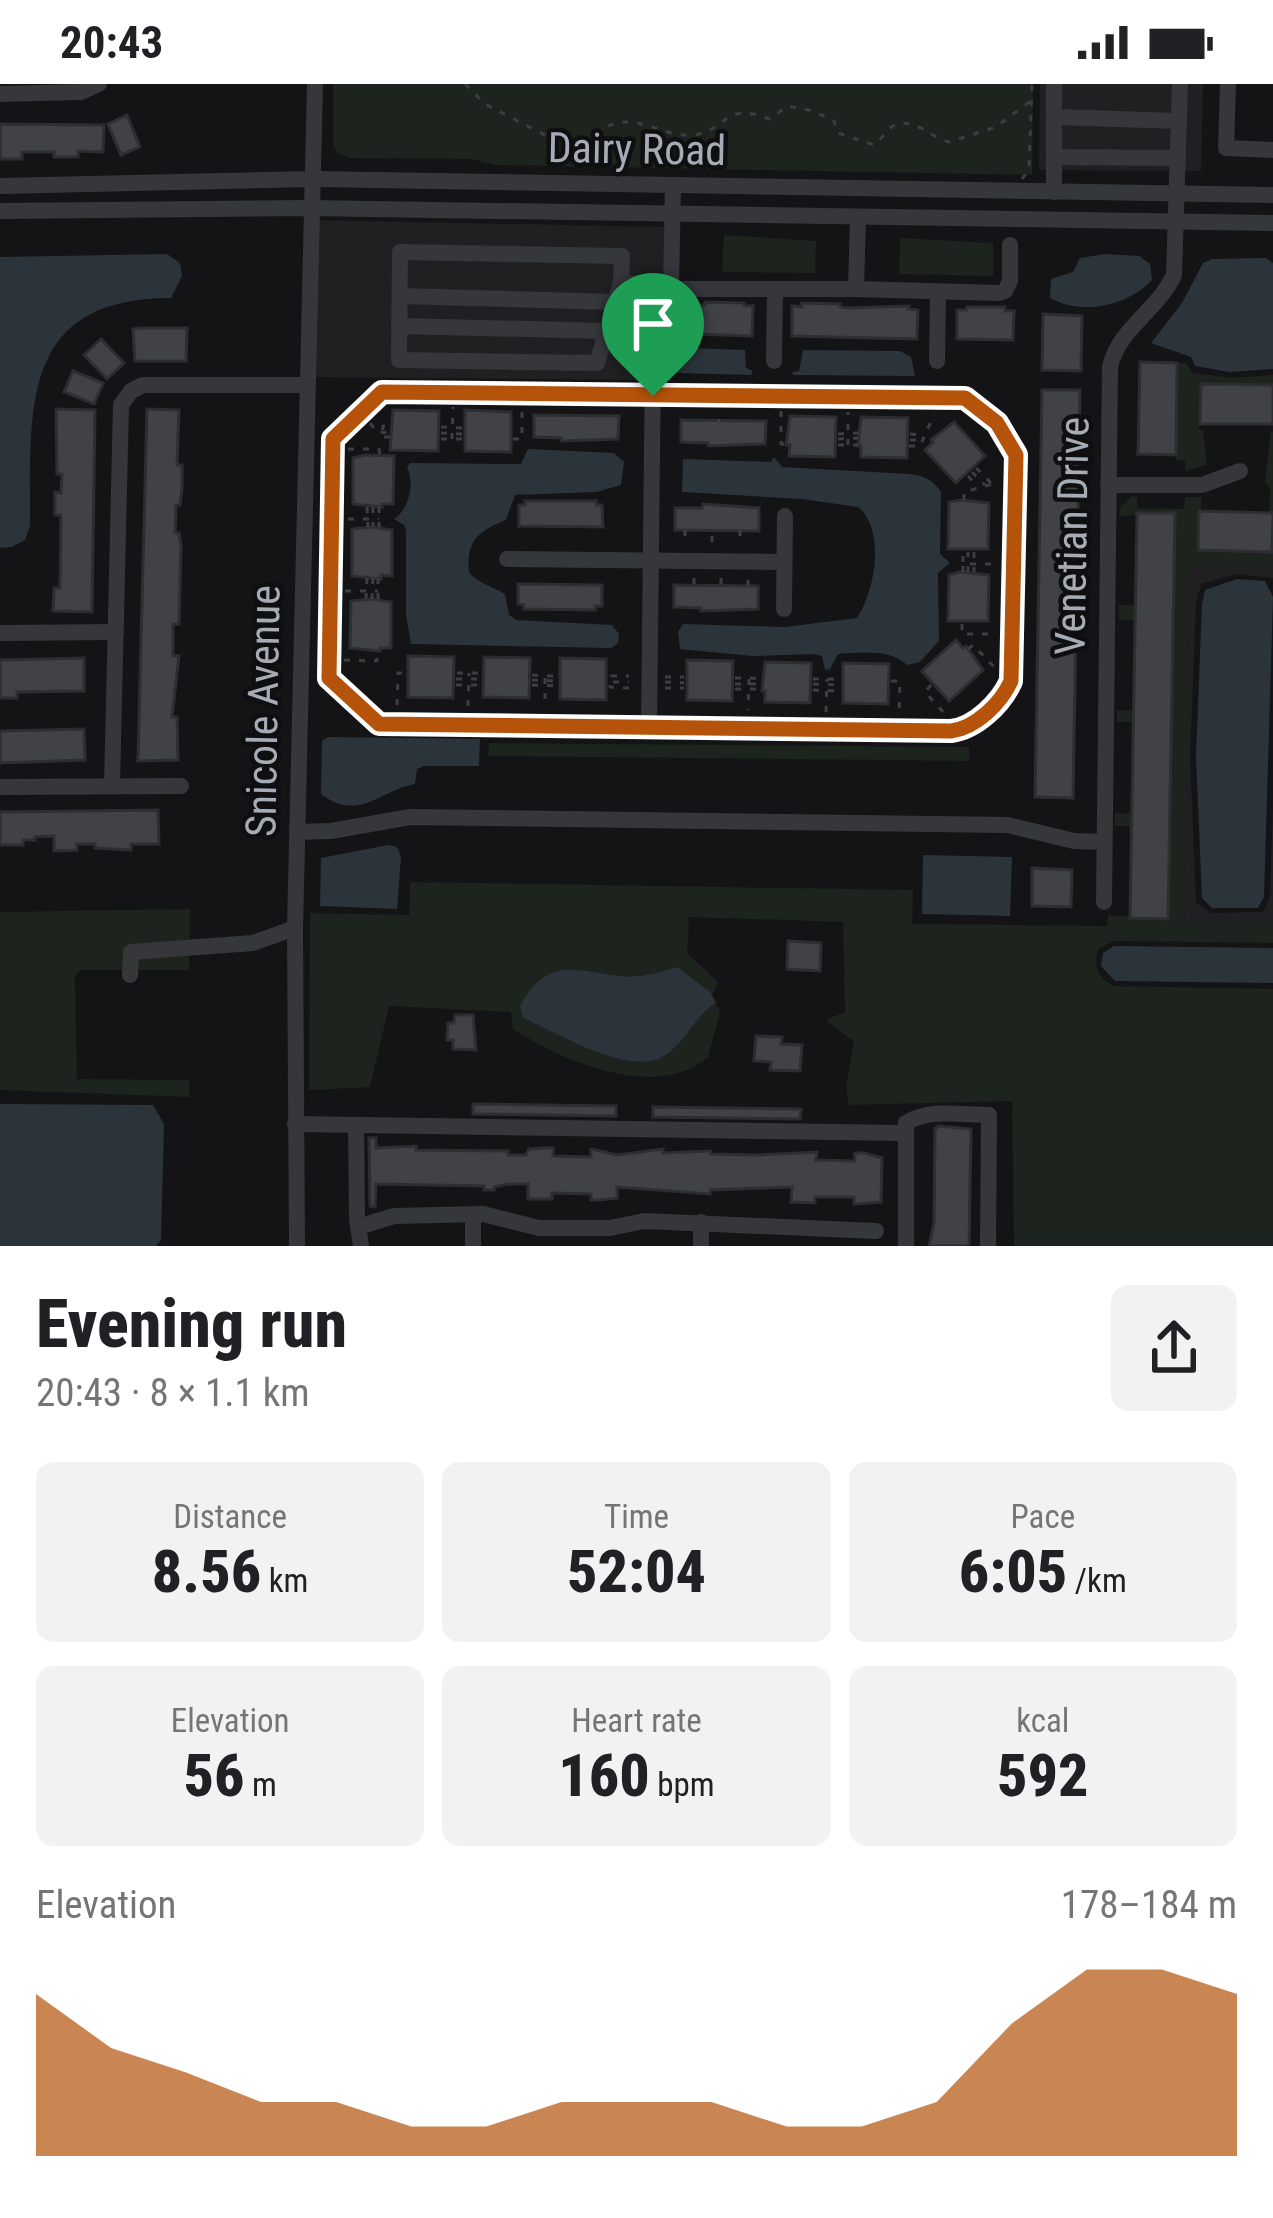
<!DOCTYPE html>
<meta charset="utf-8">
<style>
:root{--surface:#fff;--page:#f2f2f2;--text:#202124;--muted:#757577;--accent:#b45309}
body{margin:0;font-family:"Roboto Condensed",sans-serif;background:var(--page);color:var(--text);height:100vh;display:flex;flex-direction:column;font-size:45px;white-space:nowrap}
*{box-sizing:border-box;margin:0}
p{font-size:39px;color:var(--muted)}
.icon{flex:none;width:66px;height:66px;fill:none;stroke:currentColor;stroke-width:2;stroke-linecap:round;stroke-linejoin:round}
.map{position:relative;height:1162px;overflow:hidden}
.drawer{display:flex;flex-direction:column;background:var(--surface);flex:1}
.drawer>*{flex:none}
.pin{position:absolute;display:grid;place-items:center;width:102px;height:102px;color:#fff;margin:-123px -51px;border-radius:50% 50% 50% 0;rotate:-45deg;box-shadow:0 0 12px #0007}
.pin .icon{rotate:45deg}
.round{display:grid;place-items:center;flex:none;width:126px;height:126px;border-radius:18px;background:var(--page)}
.overview{display:flex;align-items:center;justify-content:space-between;height:204px;padding:0 36px}
h1{font-size:66px;font-weight:800;line-height:90px}
.metrics{display:grid;grid-template-columns:repeat(3,1fr);gap:18px;height:204px;padding:12px 36px}
.metrics div{display:grid;align-content:center;border-radius:18px;background:var(--page);text-align:center}
.metrics b{font-size:60px;font-weight:800}
.metrics small{font-size:33px;font-weight:400}
.metrics p{font-size:33px}
.chart{height:336px;padding:24px 36px}
.chart p{display:flex;justify-content:space-between}
.chart svg{width:100%;height:216px;margin-top:12px;fill:var(--accent);opacity:.7}
.status{display:flex;justify-content:space-between;align-items:center;height:84px;padding:0 60px;background:var(--surface);direction:ltr}
.status svg{height:33px;fill:currentColor}
.map>svg:first-child{display:block}
</style>
<div class="status"><b>20:43</b><svg viewBox="0 0 49 12"><path d="M0 12V9h3v3zM5 12V6h3v6zM10 12V3h3v9zM15 12V0h3v12zM26 1h20v11H26zM47 4h2v5h-2z"/></svg></div>
<div class="map">
<svg width="1273" height="1162" viewBox="0 0 1273 1162">
<rect width="100%" height="100%" fill="#141416"/>
<g fill="#202023">
<polygon points="1040,0 1203,0 1201,87 1039,86"/>
<polygon points="316,136 666,143 664,204 646,296 314,293"/>
<polygon points="1188,480 1273,480 1273,494 1237,490 1201,500 1196,520 1190,672 1196,818 1211,829 1263,828 1270,813 1273,723 1273,841 1184,842"/>
</g>
<g fill="#1c241d">
<polygon points="333,0 1033,0 1032,91 496,81 470,75 349,74 337,69 333,60"/>
<polygon points="724,151 816,157 815,189 722,188"/>
<polygon points="900,154 993,159 993,192 899,190"/>
<polygon points="1177,279 1186,279 1192,289 1232,294 1273,291 1273,301 1200,300 1199,345 1203,346 1207,381 1185,387 1185,377 1176,376"/>
<path d="M1271 347 1273 348V481H1189L1184 841H1273V859L1114 857 1098 865C1093 883 1098 892 1113 902L1273 905V1162H1014L1012 1017 849 1021 846 1002 854 958 826 936 845 928 843 838 689 833 687 869 718 898 712 911 677 883C659 889 638 894 620 892 571 886 551 873 520 922L523 934C557 948 630 994 664 972 687 958 693 933 716 919L720 929 708 973C657 1018 562 977 513 945L511 928 389 922 370 1003 309 1006 310 829 409 831 410 798 913 806 912 840 1107 842 1108 831 1167 835 1169 743 1114 742 1115 729 1168 730 1171 639 1117 638V626L1171 628V537L1119 536V521H1173L1174 429 1119 432 1120 424 1132 412 1137 413V424L1184 425 1185 413H1202L1198 466 1271 468 1273 429H1269L1270 405 1265 397Z"/>
<polygon points="489,659 969,663 969,677 488,672"/>
<polygon points="190,825 189,886 81,886 75,892 77,995 189,996 189,1013 0,1006 0,828"/>
</g>
<g fill="#2b343a">
<path d="M167 170 180 179 182 192 171 214C18 214 31 327 30 441L25 456 12 463 0 464V173Z"/>
<path d="M1104 170 1139 172 1150 180 1152 196C1127 222 1083 232 1050 214L1051 195 1073 188 1080 174Z"/>
<polygon points="1266,174 1273,179 1273,285 1229,288 1195,282 1191,273 1151,259 1182,219 1203,179 1212,175"/>
<polygon points="682,240 689,247 690,264 745,266 746,284 753,287 751,291 677,289 676,261"/>
<polygon points="803,266 900,267 911,273 915,292 793,291 792,288 799,287"/>
<path d="M528 365 614 369 624 378 621 401 596 408 515 411 506 436C478 447 466 457 469 488 477 499 494 503 505 510L509 531 516 536 612 541 619 550 618 559 611 564 411 560 406 531V447L404 441 394 435C409 425 415 400 407 383L410 379 521 380Z"/>
<path d="M774 373 782 383 909 390C925 392 932 395 941 408L940 470 950 479 938 489 939 557 920 578 907 581C892 565 860 568 838 570L830 585 825 586 822 572 814 570 753 572 680 565 678 548 683 540 785 543 857 534C875 507 886 446 858 423L802 415 682 408 683 375 771 378Z"/>
<polygon points="1237,495 1265,497 1273,513 1264,813 1258,824 1212,824 1202,814 1196,672 1202,520 1205,506"/>
<path d="M328 653 480 655 479 682H424L417 685 415 700C380 706 359 739 321 710L322 657Z"/>
<polygon points="388,761 397,763 401,772 397,825 320,822 321,774"/>
<polygon points="923,771 1012,773 1010,832 922,830"/>
<polygon points="1114,862 1273,864 1273,899 1115,897 1101,882 1103,869"/>
<path d="M677 883 711 909 716 919C693 933 687 958 664 972 630 994 556 948 523 934L520 922C547 873 573 886 620 892 638 894 659 889 677 883Z"/>
<polygon points="0,1020 153,1021 164,1040 161,1156 156,1162 0,1162"/>
</g>
<g fill="#404246" stroke="#2e2e32" stroke-width="3">
<polygon points="127,31 140,63 121,71 108,40"/>
<polygon points="0,40 104,41 103,68 78,67 78,73 54,73 54,68 22,68 22,75 0,75"/>
<polygon points="705,218 744,219 744,222 753,222 752,252 695,250 696,221 705,221"/>
<polygon points="802,219 840,220 840,223 849,224 909,222 908,225 918,226 917,255 792,252 792,222 802,223"/>
<polygon points="967,223 1005,223 1005,227 1014,227 1013,256 957,255 957,226 967,226"/>
<polygon points="1043,230 1082,232 1081,287 1042,286"/>
<polygon points="142,244 187,244 186,277 135,277 133,245"/>
<polygon points="101,255 124,279 107,295 84,271"/>
<polygon points="1140,278 1177,279 1176,371 1138,370"/>
<polygon points="73,287 103,299 94,320 64,308"/>
<polygon points="1201,300 1273,301 1273,340 1200,340"/>
<polygon points="1042,306 1080,306 1073,714 1035,713"/>
<polygon points="56,325 95,326 92,528 53,527 54,504 60,504 61,431 55,431 55,408 61,409 62,390 57,390"/>
<polygon points="147,325 179,326 177,381 182,381 182,404 180,421 176,421 175,449 179,449 181,462 179,540 173,540 173,572 179,572 172,633 177,633 178,676 138,677"/>
<polygon points="393,326 439,327 438,367 390,366"/>
<polygon points="465,326 511,328 511,368 465,367"/>
<polygon points="534,331 619,332 618,355 561,357 561,354 534,353"/>
<polygon points="790,332 836,333 835,373 789,372 790,361 786,361"/>
<polygon points="861,333 908,334 907,374 861,373 861,362 858,362"/>
<polygon points="681,336 766,337 765,360 708,362 708,359 681,358"/>
<polygon points="954,338 985,372 956,399 925,366 933,358 931,356"/>
<polygon points="365,371 394,372 393,420 382,420 382,423 353,420 353,374"/>
<polygon points="961,416 989,419 988,465 948,465 949,418"/>
<polygon points="525,417 596,417 596,421 602,421 603,443 519,442 519,421 525,421"/>
<polygon points="703,420 759,424 759,447 675,446 675,424 702,424"/>
<polygon points="1199,427 1273,429 1272,468 1198,466"/>
<polygon points="1137,429 1175,429 1168,835 1130,834"/>
<polygon points="373,443 392,446 392,492 381,491 381,495 352,492 352,445"/>
<polygon points="960,488 989,491 988,537 948,537 949,491"/>
<polygon points="518,500 602,501 602,522 595,522 595,526 524,525 524,521 518,520"/>
<polygon points="674,501 758,502 758,525 701,527 701,524 674,523"/>
<polygon points="372,515 391,518 391,564 380,564 380,567 350,564 351,517"/>
<polygon points="956,556 963,564 966,562 983,586 949,617 922,587"/>
<polygon points="408,572 454,573 453,614 408,613"/>
<polygon points="484,573 530,574 529,614 483,613"/>
<polygon points="84,574 84,607 17,608 17,614 0,614 0,576"/>
<polygon points="560,574 606,575 606,616 560,615"/>
<polygon points="687,576 733,577 732,617 687,616"/>
<polygon points="765,578 811,579 810,619 765,618 765,607 762,607"/>
<polygon points="843,579 889,580 888,620 843,619"/>
<polygon points="84,645 85,676 0,679 0,647"/>
<polygon points="158,726 159,760 131,760 131,766 95,764 95,760 77,760 77,766 54,767 54,752 35,753 35,756 23,756 23,761 0,761 0,728"/>
<polygon points="1032,784 1072,786 1071,823 1032,822"/>
<polygon points="788,857 821,859 820,887 787,885"/>
<polygon points="455,931 473,931 476,966 453,965 453,956 447,956 448,939 454,939"/>
<polygon points="756,952 782,953 781,960 802,961 800,987 770,986 771,978 754,977"/>
<polygon points="473,1020 616,1022 616,1032 473,1030"/>
<polygon points="653,1023 801,1025 800,1035 653,1033"/>
<polygon points="939,1042 971,1045 969,1162 929,1162 934,1139 935,1045"/>
<polygon points="369,1054 376,1054 376,1064 416,1062 416,1066 508,1067 508,1071 526,1071 529,1065 543,1064 553,1064 553,1072 591,1073 591,1065 618,1071 663,1065 663,1069 711,1067 711,1070 757,1071 817,1068 816,1076 855,1077 855,1069 864,1069 882,1074 881,1118 854,1120 854,1113 815,1113 815,1119 791,1118 792,1103 710,1106 710,1110 617,1103 617,1114 600,1116 591,1116 591,1110 552,1109 552,1115 528,1115 528,1100 507,1100 494,1103 494,1106 484,1106 484,1102 376,1100 375,1123 370,1122"/>
</g>
<g fill="none" stroke-linecap="round" stroke-linejoin="round">
<g stroke="#3b3e42" stroke-width="3" stroke-dasharray="6 9" stroke-linecap="butt">
<path d="M465 0 485 20 564 61C582 56 599 43 618 39 642 33 668 54 692 51 728 48 722 16 769 35L788 22 813 27 834 37 838 49 874 61C880 57 884 50 889 45 909 28 929 53 949 58L996 43 1032 16"/>
<polyline points="1022,95 1029,85 1032,0"/>
<polyline points="781,327 781,360 786,360"/>
<polyline points="370,339 377,348 390,349"/>
<polyline points="719,341 719,327"/>
<polyline points="441,343 462,344"/>
<polyline points="441,349 462,350"/>
<polyline points="838,350 859,349"/>
<polyline points="910,350 923,351"/>
<polyline points="390,353 382,353 383,342 390,342"/>
<polyline points="441,355 462,355"/>
<polyline points="452,355 453,323"/>
<polyline points="513,355 522,355 522,324"/>
<polyline points="838,355 858,354"/>
<polyline points="910,356 921,356"/>
<polyline points="838,361 858,361"/>
<polyline points="848,361 848,328"/>
<polyline points="909,362 920,362 934,331"/>
<polyline points="348,365 379,365 380,372"/>
<polyline points="976,384 991,399"/>
<polyline points="972,388 985,401"/>
<polyline points="968,392 978,403"/>
<polyline points="964,416 964,408 996,399"/>
<polyline points="367,423 368,443"/>
<polyline points="373,423 373,443"/>
<polyline points="379,423 379,443"/>
<polyline points="348,435 379,435"/>
<polyline points="685,446 685,457"/>
<polyline points="740,446 740,458"/>
<polyline points="712,458 712,442"/>
<polyline points="974,468 974,488"/>
<polyline points="963,478 963,467"/>
<polyline points="963,488 963,480 995,480"/>
<polyline points="968,488 968,468"/>
<polyline points="694,494 694,502"/>
<polyline points="721,494 721,506"/>
<polyline points="748,502 748,495"/>
<polyline points="345,507 378,507"/>
<polyline points="366,515 367,494"/>
<polyline points="372,515 373,494"/>
<polyline points="378,515 378,495"/>
<polyline points="962,540 962,550 994,550"/>
<polyline points="968,565 973,561 994,583"/>
<polyline points="344,576 377,577 377,567"/>
<polyline points="457,589 481,589"/>
<polyline points="532,591 545,592 545,623"/>
<polyline points="547,592 557,592"/>
<polyline points="665,593 684,593"/>
<polyline points="735,594 749,594 748,626"/>
<polyline points="750,594 762,595"/>
<polyline points="456,595 481,595"/>
<polyline points="813,595 840,595"/>
<polyline points="532,596 557,597"/>
<polyline points="891,597 900,597 899,629"/>
<polyline points="613,598 629,598"/>
<polyline points="665,598 684,599"/>
<polyline points="735,600 762,600"/>
<polyline points="813,600 840,601"/>
<polyline points="456,601 481,601"/>
<polyline points="532,601 557,602"/>
<polyline points="931,601 925,608 945,630"/>
<polyline points="629,604 610,603 611,592 629,592"/>
<polyline points="665,604 684,604"/>
<polyline points="735,605 762,605"/>
<polyline points="813,606 840,607"/>
<polyline points="397,621 398,589 405,589"/>
<polyline points="468,622 469,589"/>
<polyline points="826,628 827,595"/>
</g>
<g stroke="#35373b" stroke-width="16">
<polyline points="1054,0 1054,108"/>
<polyline points="1228,0 1226,64 1273,66"/>
<polyline points="0,10 81,8 99,0"/>
<polyline points="1054,33 1179,37"/>
<polyline points="1054,73 1178,74"/>
<polyline points="0,102 315,95 1273,111"/>
<polyline points="0,127 309,124 1273,139"/>
<polygon points="400,168 622,172 621,198 597,279 399,276"/>
<polyline points="621,198 671,205 856,205 858,133"/>
<polyline points="856,205 999,209 1005,207 1010,197 1010,161"/>
<polyline points="400,212 615,218"/>
<polyline points="399,242 607,247"/>
<polyline points="774,277 775,205"/>
<polyline points="937,277 938,208"/>
<path d="M382 308 965 314 997 339 1016 371 1011 597C1001 619 976 644 951 647L379 640 329 594 333 355Z"/>
<polyline points="1108,401 1202,401 1240,387"/>
<polyline points="507,475 784,478"/>
<polyline points="784,525 785,432"/>
<polyline points="0,549 116,548"/>
<polyline points="649,642 653,277 671,205 673,101"/>
<polyline points="112,701 121,321 131,307 143,301 306,301"/>
<polyline points="0,703 181,702"/>
<polyline points="297,748 331,747 410,733 1008,741 1074,757 1104,758"/>
<path d="M1104 818 1110 283C1119 244 1157 227 1174 191L1180 0"/>
<polyline points="130,891 131,868 253,859 295,844"/>
<polyline points="295,1040 906,1049"/>
<polyline points="356,1041 357,1135 361,1162"/>
<polyline points="473,1131 473,1162"/>
<polyline points="358,1143 394,1132 483,1130 539,1144 610,1144 644,1137 876,1147"/>
<polyline points="297,1162 295,844 315,0"/>
<polyline points="701,1162 701,1138"/>
<path d="M906 1162V1039C929 1024 963 1031 989 1031L988 1162"/>
</g>
</g>
<g fill="none" stroke-linecap="round" stroke-linejoin="round">
<g stroke="#fff" stroke-width="24">
<path id="route" d="M382 308 965 314 997 339 1016 371 1011 597C1001 619 976 644 951 647L379 640 329 594 333 355Z"/>
</g>
<use href="#route" stroke="#b45309" stroke-width="15"/>
</g>
<g text-anchor="middle" dominant-baseline="central" stroke-width="9" stroke-linejoin="round" paint-order="stroke">
<g font-size="42" fill="#a6acb6" stroke="#0f0f11">
<text transform="translate(637 65) rotate(1)">Dairy Road</text>
<text transform="translate(1072 452) rotate(-89)">Venetian Drive</text>
<text transform="translate(263 627) rotate(-89)">Snicole Avenue</text>
</g>
</g>
</svg>
<div class="pin" style="left:653px;top:312px;background:#1e9e55"><svg class="icon" aria-label="arrive" viewBox="0 0 24 24"><path d="M6 21V4h12l-3 4 3 4H6"/></svg></div>
</div>
<section class="drawer">
<div class="overview"><div><h1>Evening run</h1><p>20:43 · 8 × 1.1 km</p></div><a class="round"><svg class="icon" aria-label="share" viewBox="0 0 24 24"><path d="M12 15V3M7 8l5-5 5 5M5 13v7h14v-7"/></svg></a></div>
<div class="metrics">
<div><p>Distance</p><b>8.56<small> km</small></b></div>
<div><p>Time</p><b>52:04</b></div>
<div><p>Pace</p><b>6:05<small> /km</small></b></div>
</div>
<div class="metrics">
<div><p>Elevation</p><b>56<small> m</small></b></div>
<div><p>Heart rate</p><b>160<small> bpm</small></b></div>
<div><p>kcal</p><b>592</b></div>
</div>
<div class="chart"><p><span>Elevation</span>178–184 m</p>
<svg viewBox="0 0 160 44" preserveAspectRatio="none"><path d="M0 44V11L10 22L20 27L30 33L40 33L50 38L60 38L70 33L80 33L90 33L100 38L110 38L120 33L130 17L140 6L150 6L160 11V44z"/></svg>
</div>
</section>
